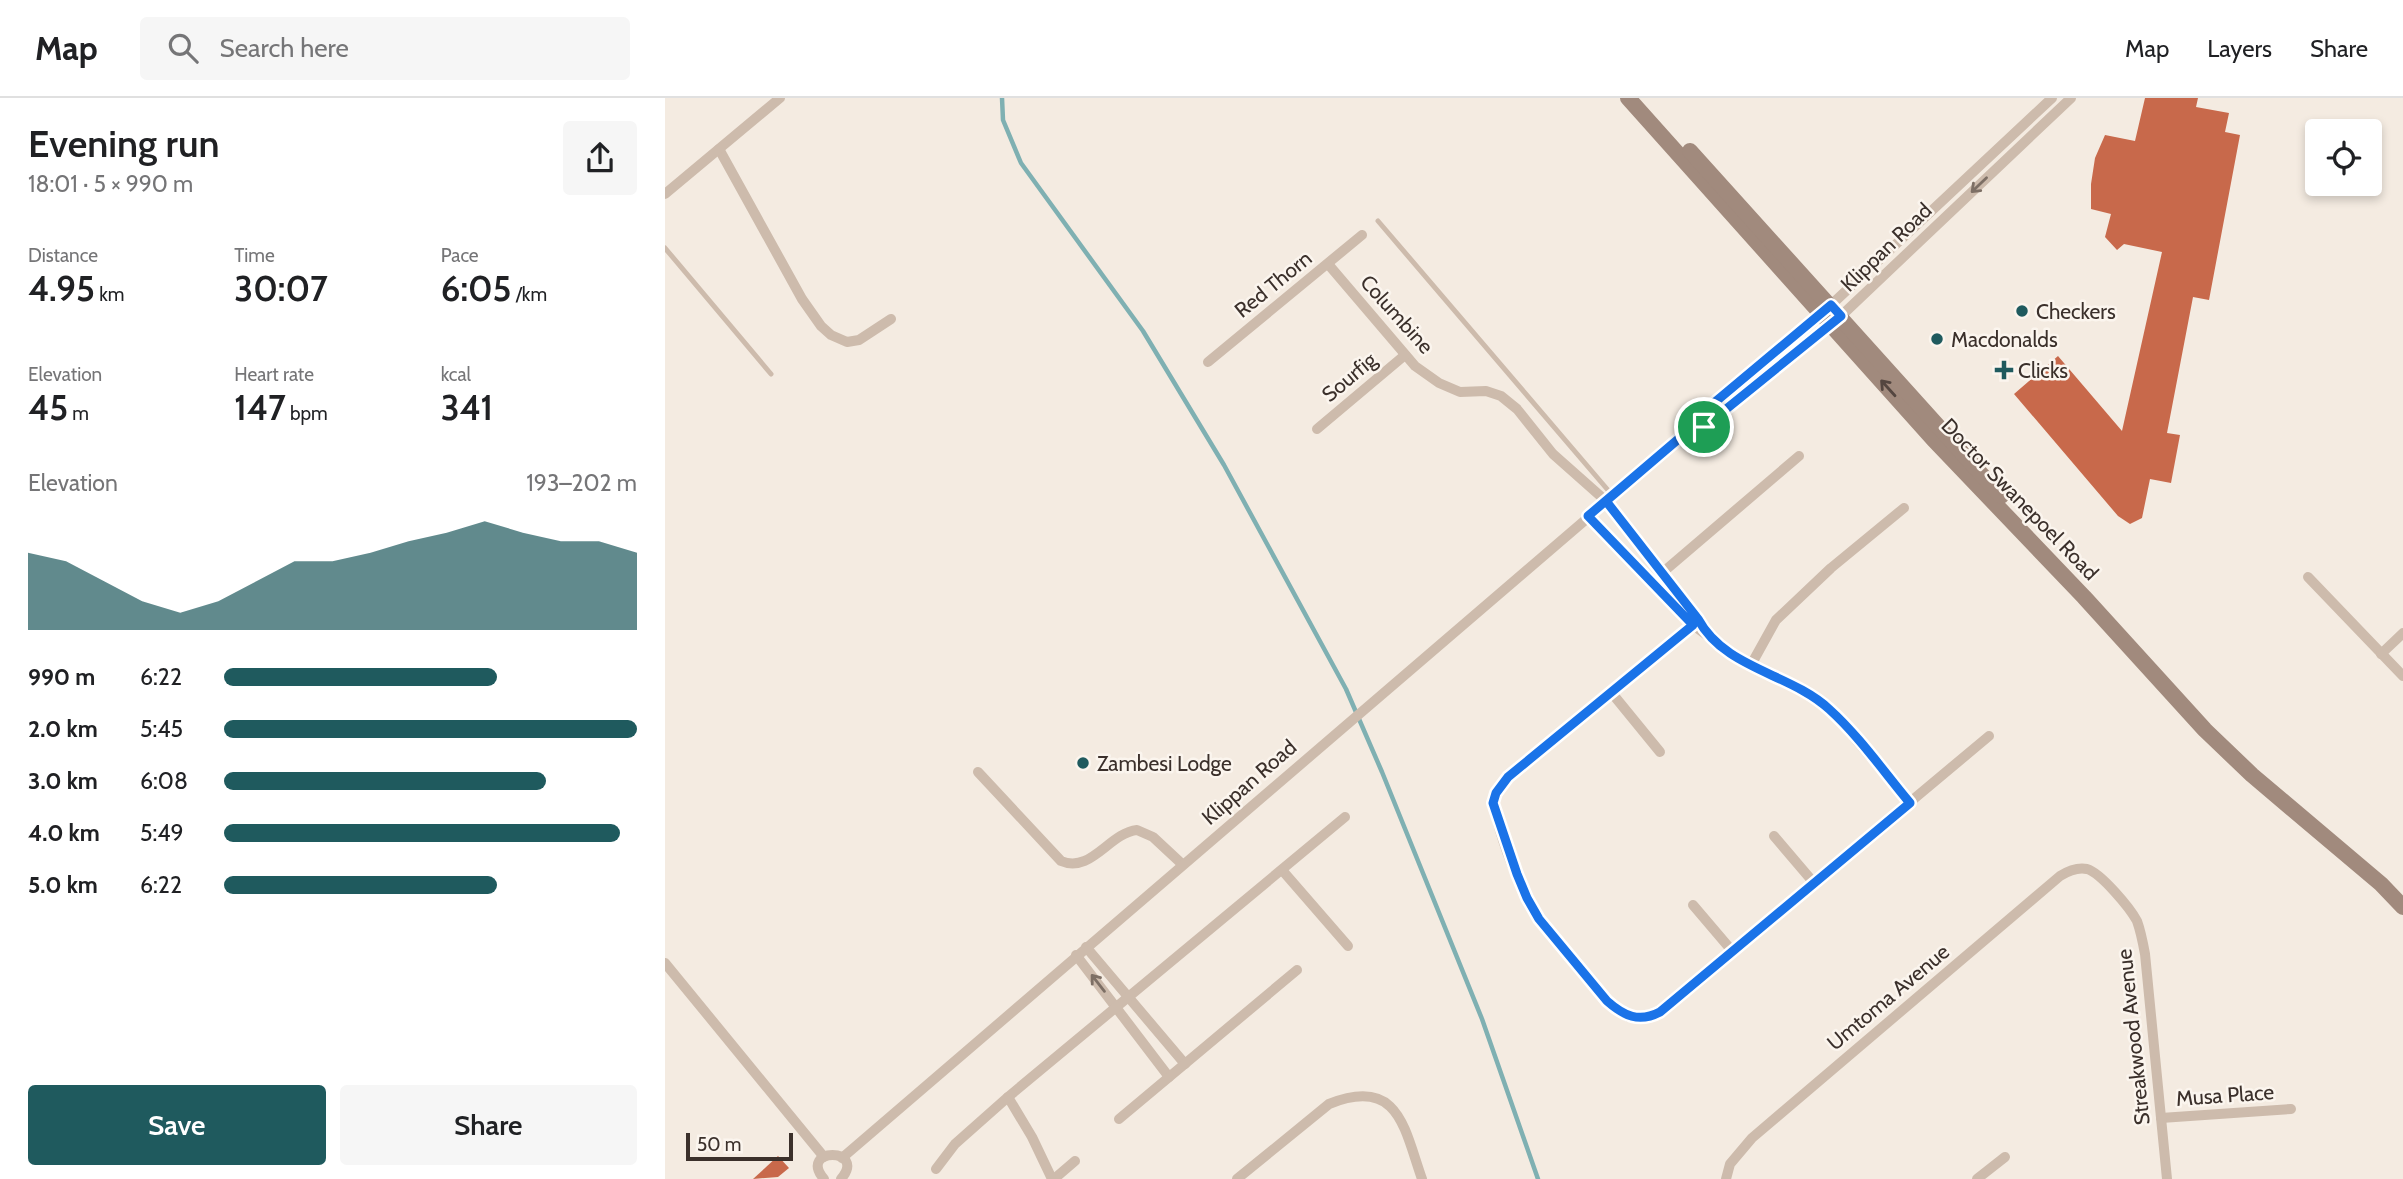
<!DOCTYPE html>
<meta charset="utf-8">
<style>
:root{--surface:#fff;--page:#f6f6f6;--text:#202124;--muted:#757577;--line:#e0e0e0;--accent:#1f5a5e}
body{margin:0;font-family:Cabin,sans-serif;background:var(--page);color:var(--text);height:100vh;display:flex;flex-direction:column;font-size:26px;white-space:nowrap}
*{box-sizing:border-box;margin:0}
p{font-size:23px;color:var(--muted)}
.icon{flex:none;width:38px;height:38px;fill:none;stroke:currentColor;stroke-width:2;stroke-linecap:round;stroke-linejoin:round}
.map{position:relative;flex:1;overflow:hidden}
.panel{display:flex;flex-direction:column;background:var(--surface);width:665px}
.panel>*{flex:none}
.controls{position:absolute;left:1640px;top:21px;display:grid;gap:14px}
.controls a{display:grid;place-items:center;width:77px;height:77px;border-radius:7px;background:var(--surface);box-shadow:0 4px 10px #0003;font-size:35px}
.scale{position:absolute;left:21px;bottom:18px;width:107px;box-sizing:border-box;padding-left:7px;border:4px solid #3b302b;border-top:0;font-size:19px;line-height:24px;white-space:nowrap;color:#3b302b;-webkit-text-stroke:5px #fbf5ee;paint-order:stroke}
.pin{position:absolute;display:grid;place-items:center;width:60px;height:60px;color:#fff;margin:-30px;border:4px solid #fff;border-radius:50%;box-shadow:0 2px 7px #0007}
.round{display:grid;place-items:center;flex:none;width:74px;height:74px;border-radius:7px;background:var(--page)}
.head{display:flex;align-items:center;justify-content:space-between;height:119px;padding:0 28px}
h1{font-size:38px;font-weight:600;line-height:52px}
.figures{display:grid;grid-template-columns:repeat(3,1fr);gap:10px;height:119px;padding:7px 28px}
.figures div{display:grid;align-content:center}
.figures b{font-size:35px;font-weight:600}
.figures small{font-size:19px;font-weight:400}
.figures p{font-size:19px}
.chart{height:196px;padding:14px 28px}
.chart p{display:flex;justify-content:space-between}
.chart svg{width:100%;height:126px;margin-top:7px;fill:var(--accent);opacity:.7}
.primary-button{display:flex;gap:14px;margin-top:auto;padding:14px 28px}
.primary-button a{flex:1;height:80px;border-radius:7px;background:var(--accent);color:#fff;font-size:28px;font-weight:600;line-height:80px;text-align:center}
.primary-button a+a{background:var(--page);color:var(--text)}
ul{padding:0 28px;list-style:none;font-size:23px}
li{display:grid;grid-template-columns:112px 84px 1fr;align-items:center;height:52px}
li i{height:18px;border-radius:9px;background:var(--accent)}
header{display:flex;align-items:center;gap:42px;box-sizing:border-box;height:98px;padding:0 35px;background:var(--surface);border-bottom:2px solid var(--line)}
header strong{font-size:33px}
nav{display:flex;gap:38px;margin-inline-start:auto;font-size:24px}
.search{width:490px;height:63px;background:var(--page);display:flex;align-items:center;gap:18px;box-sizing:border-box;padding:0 24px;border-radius:7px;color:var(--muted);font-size:26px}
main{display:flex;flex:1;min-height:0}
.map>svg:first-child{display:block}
</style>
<header>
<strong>Map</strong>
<div class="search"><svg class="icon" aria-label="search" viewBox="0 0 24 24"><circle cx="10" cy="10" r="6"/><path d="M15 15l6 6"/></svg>Search here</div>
<nav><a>Map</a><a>Layers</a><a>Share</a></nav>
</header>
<main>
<section class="panel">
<div class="head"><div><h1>Evening run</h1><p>18:01 · 5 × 990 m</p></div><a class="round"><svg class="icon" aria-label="share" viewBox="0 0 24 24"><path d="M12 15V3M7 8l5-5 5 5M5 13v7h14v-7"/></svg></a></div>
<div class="figures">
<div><p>Distance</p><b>4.95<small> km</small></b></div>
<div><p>Time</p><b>30:07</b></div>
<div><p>Pace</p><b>6:05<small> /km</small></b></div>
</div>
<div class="figures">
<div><p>Elevation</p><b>45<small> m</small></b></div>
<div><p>Heart rate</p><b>147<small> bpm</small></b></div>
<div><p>kcal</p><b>341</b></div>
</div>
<div class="chart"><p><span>Elevation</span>193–202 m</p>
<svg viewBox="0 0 160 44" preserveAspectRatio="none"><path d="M0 44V17L10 20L20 27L30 34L40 38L50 34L60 27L70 20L80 20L90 17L100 13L110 10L120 6L130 10L140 13L150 13L160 17V44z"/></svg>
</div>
<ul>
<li><b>990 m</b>6:22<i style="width:66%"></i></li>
<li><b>2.0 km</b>5:45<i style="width:100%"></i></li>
<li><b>3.0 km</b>6:08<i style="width:78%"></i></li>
<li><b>4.0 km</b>5:49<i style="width:96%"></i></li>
<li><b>5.0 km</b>6:22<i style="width:66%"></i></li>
</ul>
<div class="primary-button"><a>Save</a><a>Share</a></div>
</section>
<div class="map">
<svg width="1738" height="1081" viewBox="0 0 1738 1081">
<rect width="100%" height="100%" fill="#f4ebe1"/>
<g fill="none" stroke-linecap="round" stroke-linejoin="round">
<polyline stroke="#7fb0b2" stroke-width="4.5" points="337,0 338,22 356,65 478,233 559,367 681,591 717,674 817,921 873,1081"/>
</g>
<g fill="#c8694b">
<polygon points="1480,0 1533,0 1531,9 1564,15 1560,34 1575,37 1544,202 1528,199 1502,335 1515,337 1506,385 1485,381 1477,420 1465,426 1453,418 1349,296 1393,258 1457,333 1497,154 1459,146 1452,152 1440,139 1446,116 1426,111 1426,86 1430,60 1440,37 1470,43"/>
<polygon points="113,1058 124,1070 113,1079 88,1081"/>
</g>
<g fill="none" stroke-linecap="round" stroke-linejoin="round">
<g stroke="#cdbbac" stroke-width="5">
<polyline points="713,123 948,398"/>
<polyline points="0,150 106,276"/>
</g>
<g stroke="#cdbbac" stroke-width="10">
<polyline points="54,51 137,201 156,228 166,237 182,244 194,242 226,221"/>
<polyline points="0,96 115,0"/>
<polyline points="663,166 750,268 774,285 795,294 821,293 836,298 852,311 888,356 941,403 1033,521 1040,534"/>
<polyline points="543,264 697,137"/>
<polyline points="652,331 740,257"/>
<polyline points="1019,338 1039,329 1176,218 1406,0"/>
<polyline points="923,418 1028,527 1073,560 1125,585 1164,610 1245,705"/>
<polyline points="997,475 1134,358"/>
<polyline points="1643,479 1738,578"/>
<path d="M1033 521 843 679 831 695 828 705C835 737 848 773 863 801 876 825 940 911 964 919 975 922 985 919 994 914L1324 638"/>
<polyline points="1716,556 1738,535"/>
<polyline points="1086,567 1111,522 1166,470 1239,410"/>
<polyline points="946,594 995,654"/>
<path d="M313 674 396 763C426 776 444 735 472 732L488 739 517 766"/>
<polyline points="1109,738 1149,785"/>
<polyline points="617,772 683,848"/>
<polyline points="1028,807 1068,854"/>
<polyline points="421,849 520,966"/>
<polyline points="411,857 504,979"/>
<polyline points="0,865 159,1059"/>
<polyline points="343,999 367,1039 387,1081"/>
<polyline points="1496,1020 1626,1011"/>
<polyline points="454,1021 632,872"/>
<polyline points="177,1060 1017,339 1031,321 1166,207 1387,0"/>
<polyline points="271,1071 290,1046 343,999 680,719"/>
<path d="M159 1081C132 1049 203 1049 176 1081"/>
<polyline points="389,1081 410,1063"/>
<path d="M572 1081 664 1006C734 978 739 1030 757 1081"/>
<path d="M1061 1081 1065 1066 1087 1040 1395 778C1403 773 1412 769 1422 771 1436 775 1465 810 1472 823 1476 834 1478 845 1480 856L1502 1081"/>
<polyline points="1312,1081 1340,1059"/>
</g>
<g stroke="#a18a7d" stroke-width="16">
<polyline points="963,0 1268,341 1419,499 1540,632 1587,677 1716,786 1738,809"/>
<polyline points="1025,53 1336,398"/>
</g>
</g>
<defs><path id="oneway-shaft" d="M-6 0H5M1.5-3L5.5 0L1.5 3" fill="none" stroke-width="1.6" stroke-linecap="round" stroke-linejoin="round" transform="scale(1.75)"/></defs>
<g stroke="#7d6f65">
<use href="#oneway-shaft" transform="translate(1314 87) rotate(136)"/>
<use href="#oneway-shaft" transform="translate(433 885) rotate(-128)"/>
</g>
<use stroke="#544640" href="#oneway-shaft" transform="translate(1223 290) rotate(-132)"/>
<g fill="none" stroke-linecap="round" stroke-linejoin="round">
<g stroke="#fff" stroke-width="14">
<path id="route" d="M1039 329 1017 338 923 418 1028 527 843 679 831 695 828 705 852 776 862 800 874 821 942 903C959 918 974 925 995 914L1245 705C1219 674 1194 638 1164 611 1125 575 1060 571 1033 521L941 403 1017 338 1031 320 1166 207 1176 218 1039 329"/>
</g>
<use href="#route" stroke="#1a73e8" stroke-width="9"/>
</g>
<g fill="#1f5a5e" stroke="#fbf5ee" stroke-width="2.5">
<circle cx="1357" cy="213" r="7"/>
<circle cx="1272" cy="241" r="7"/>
<path d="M1335.5 261.5h7v7h7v7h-7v7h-7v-7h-7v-7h7z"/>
<circle cx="418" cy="665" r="7"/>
</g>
<g text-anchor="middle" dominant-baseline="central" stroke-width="5" stroke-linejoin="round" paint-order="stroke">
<g font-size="21" fill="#3b302b" stroke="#fbf5ee">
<text transform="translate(1221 149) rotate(-44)">Klippan Road</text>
<text transform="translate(608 186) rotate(-39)">Red Thorn</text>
<text transform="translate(732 216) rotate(48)">Columbine</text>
<text transform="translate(684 279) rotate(-40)">Sourfig</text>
<text transform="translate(1355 401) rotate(46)">Doctor Swanepoel Road</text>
<text transform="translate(584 684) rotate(-41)">Klippan Road</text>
<text transform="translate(1223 899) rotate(-40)">Umtoma Avenue</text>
<text transform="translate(1468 939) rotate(-96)">Streakwood Avenue</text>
<text transform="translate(1560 997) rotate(-4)">Musa Place</text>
</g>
<g font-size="21" fill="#3b302b" stroke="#fbf5ee" text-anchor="start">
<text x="1371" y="213">Checkers</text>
<text x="1286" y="241">Macdonalds</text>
<text x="1353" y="272">Clicks</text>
<text x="432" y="665">Zambesi Lodge</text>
</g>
</g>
</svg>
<div class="controls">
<a><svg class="icon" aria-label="locate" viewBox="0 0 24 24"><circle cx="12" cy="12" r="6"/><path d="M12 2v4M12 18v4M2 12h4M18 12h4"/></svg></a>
</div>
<div class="scale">50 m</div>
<div class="pin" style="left:1039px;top:329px;background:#1e9e55"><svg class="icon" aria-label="arrive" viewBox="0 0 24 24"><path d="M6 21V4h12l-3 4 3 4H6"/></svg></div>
</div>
</main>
